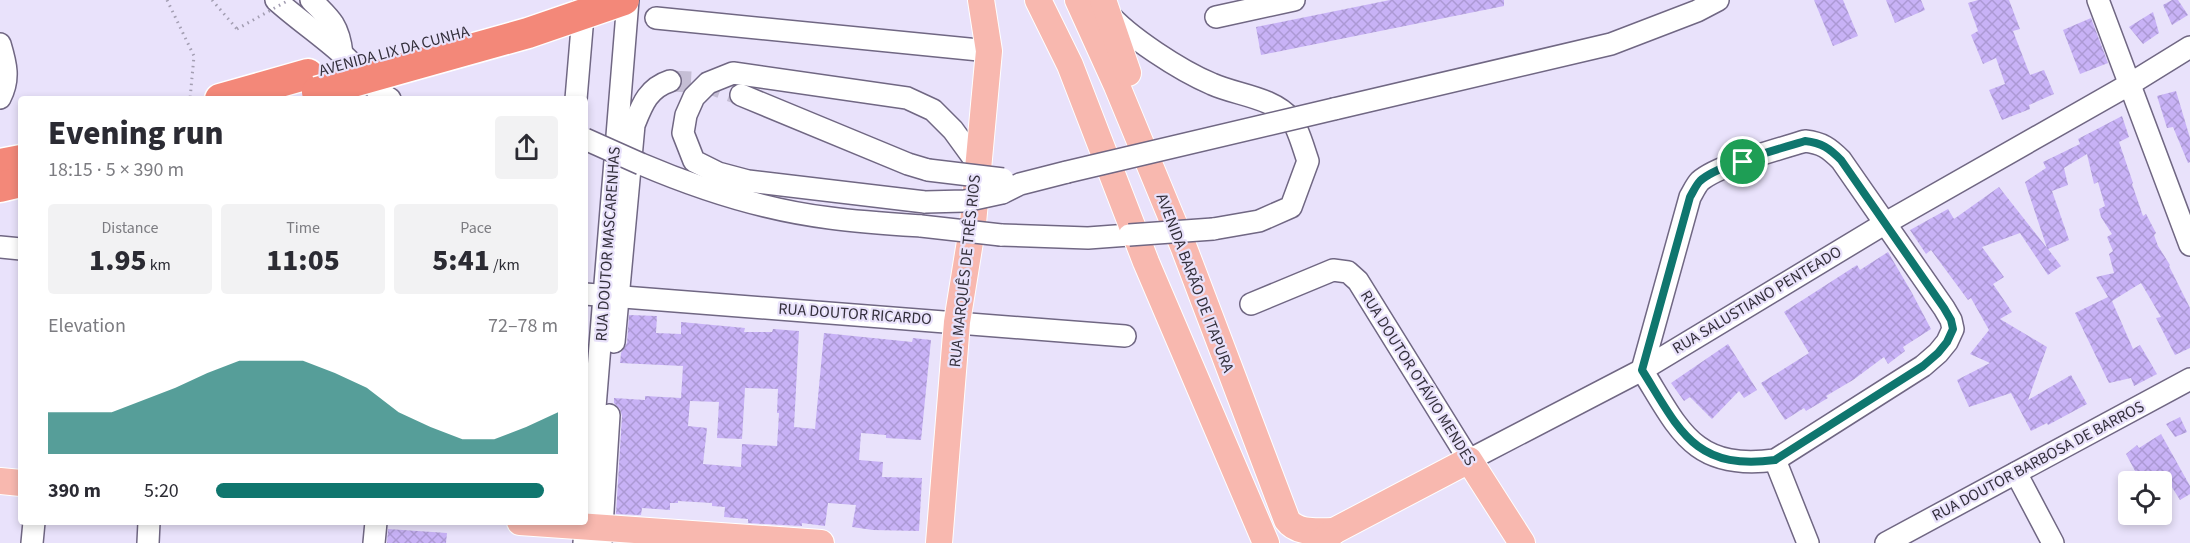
<!DOCTYPE html>
<meta charset="utf-8">
<style>
:root{--surface:#fff;--page:#f2f2f3;--text:#2b2b33;--muted:#7c7c81;--accent:#0f766e}
body{margin:0;font-family:"Source Sans 3",sans-serif;background:var(--page);color:var(--text);height:100vh;display:flex;flex-direction:column;font-size:22px;white-space:nowrap}
*{box-sizing:border-box;margin:0}
p{font-size:20px;color:var(--muted)}
.icon{flex:none;width:33px;height:33px;fill:none;stroke:currentColor;stroke-width:2;stroke-linecap:round;stroke-linejoin:round}
.map{position:relative;flex:1;overflow:hidden}
.details{position:absolute;left:18px;top:96px;width:570px;height:429px;display:flex;flex-direction:column;background:var(--surface);border-radius:6px;box-shadow:0 3px 9px #0003}
.details>*{flex:none}
.buttons{position:absolute;left:2118px;top:471px;display:grid;gap:12px}
.buttons a{display:grid;place-items:center;width:54px;height:54px;border-radius:6px;background:var(--surface);box-shadow:0 3px 9px #0003;font-size:30px}
.pin{position:absolute;display:grid;place-items:center;width:51px;height:51px;color:#fff;margin:-26px;border:3px solid #fff;border-radius:50%;box-shadow:0 2px 6px #0007}
.round{display:grid;place-items:center;flex:none;width:63px;height:63px;border-radius:6px;background:var(--page)}
.overview{display:flex;align-items:center;justify-content:space-between;height:102px;padding:0 30px}
h1{font-size:33px;font-weight:800;line-height:45px}
.stats{display:grid;grid-template-columns:repeat(3,1fr);gap:9px;height:102px;padding:6px 30px}
.stats div{display:grid;align-content:center;border-radius:6px;background:var(--page);text-align:center}
.stats b{font-size:30px;font-weight:800}
.stats small{font-size:16px;font-weight:400}
.stats p{font-size:16px}
.chart{height:168px;padding:12px 30px}
.chart p{display:flex;justify-content:space-between}
.chart svg{width:100%;height:108px;margin-top:6px;fill:var(--accent);opacity:.7}
ul{padding:0 30px;list-style:none;font-size:20px}
li{display:grid;grid-template-columns:96px 72px 1fr;align-items:center;height:45px}
li i{height:15px;border-radius:8px;background:var(--accent)}
.map>svg:first-child{display:block}
</style>
<div class="map">
<svg width="2190" height="543" viewBox="0 0 2190 543">
<defs>
<pattern id="building-cross-hatch" width="8" height="8" patternUnits="userSpaceOnUse" patternTransform="scale(1.5)"><rect width="8" height="8" fill="#c8b2f6"/><path d="M0 0l8 8M0 8l8-8" fill="none" stroke="#ac99d4"/></pattern>
</defs>
<rect width="100%" height="100%" fill="#e9e2fb"/>
<g fill="url(#building-cross-hatch)" fill-rule="evenodd">
<polygon points="1390,0 1504,0 1504,6 1261,55 1256,27"/>
<polygon points="1814,0 1843,0 1858,36 1833,46"/>
<polygon points="1886,0 1921,0 1925,10 1895,23"/>
<polygon points="1978,0 2009,0 2020,29 2013,31 2030,75 2044,70 2054,94 2029,105 2030,109 2002,120 1989,90 2005,84 1996,58 1983,64 1971,35 1978,31 1968,3"/>
<polygon points="2172,0 2178,0 2188,15 2172,25 2163,5"/>
<polygon points="2153,12 2159,33 2143,44 2129,27"/>
<polygon points="2091,18 2108,63 2080,74 2063,30"/>
<polygon points="2176,91 2190,138 2190,162 2188,163 2173,127 2167,128 2157,96"/>
<polygon points="2122,116 2129,137 2119,142 2133,183 2132,184 2143,216 2146,214 2156,233 2154,235 2158,246 2170,265 2169,266 2190,308 2190,348 2175,355 2156,318 2161,317 2141,283 2112,301 2133,349 2140,345 2157,374 2134,386 2131,378 2109,383 2075,313 2108,297 2096,277 2114,273 2109,254 2113,251 2107,237 2112,234 2101,217 2099,209 2105,206 2098,182 2094,184 2087,154 2064,168 2068,185 2052,191 2069,240 2048,249 2061,266 2048,275 2020,233 1982,247 2004,277 1993,284 2012,312 2000,319 2047,347 2028,400 2071,375 2087,404 2048,425 2047,423 2031,431 2011,393 1969,407 1957,380 1990,363 1970,354 1989,330 1971,298 1968,300 1931,250 1926,254 1910,230 1948,209 1954,219 1999,187 2047,248 2025,182 2046,168 2043,162 2080,144 2078,139"/>
<polygon points="1888,252 1912,293 1931,329 1903,347 1905,351 1888,364 1884,357 1853,380 1826,396 1828,398 1806,411 1804,408 1785,420 1761,383 1809,353 1784,312 1857,265 1860,270"/>
<path d="M629 315 657 316 656 333 681 334V322L745 328 744 332H772L773 329 799 331 794 427 815 429 824 333 912 342 913 338 931 340 921 440 886 438V435L861 433 859 460 883 462 882 477 922 478 919 531 873 530 852 527 856 505 828 503 825 526 802 523V526L748 523V519L724 517 725 507 712 506V503L678 501V503H670V510L642 508 641 515 616 514 622 416 620 409 614 403V398L645 400V396L681 398 683 366 620 363 621 353 627 343ZM745 388 778 389 777 413H779L777 446 742 444 741 467 703 464 707 428 688 426 690 401 719 402 717 438 742 439Z"/>
<polygon points="1728,344 1757,390 1744,398 1739,391 1712,419 1690,397 1684,401 1671,383"/>
<polygon points="2180,417 2187,432 2175,437 2166,424"/>
<polygon points="2161,434 2190,486 2190,494 2180,500 2165,476 2153,482 2141,482 2126,454 2137,445 2139,448"/>
<polygon points="388,529 447,533 446,543 387,543"/>
</g>
<g fill="none" stroke-linecap="round" stroke-linejoin="round">
<polyline stroke="#c5bed5" stroke-width="21" stroke-dasharray="21 10" stroke-linecap="butt" points="670,81 708,83 741,95"/>
<g stroke="#706783" stroke-width="24">
<g id="minor">
<path d="M276 0C297 19 321 35 342 54 359 68 370 88 390 99"/>
<path d="M311 0C331 19 339 26 342 54"/>
<polyline points="2098,0 2190,245"/>
<path d="M1106 11C1128 37 1181 71 1212 84 1236 95 1273 97 1291 119 1298 127 1304 150 1308 161L1291 207 1259 221 1213 229"/>
<polyline points="1216,17 1294,0"/>
<polyline points="656,18 989,51"/>
<path d="M0 44C6 64 10 79 0 98"/>
<polyline points="741,95 908,164 928,170"/>
<polyline points="576,99 584,4"/>
<polyline points="1334,109 1611,44 1697,11 1718,0"/>
<path d="M1805 141C1822 143 1829 148 1841 160L1944 308 1951 320 1953 329 1947 342 1938 353 1923 366 1775 460C1693 471 1679 429 1642 370L1690 197C1693 192 1696 185 1700 181 1718 165 1780 149 1805 141Z"/>
<path d="M641 164C702 190 764 210 830 218 860 222 891 224 921 226"/>
<polyline points="1002,193 1020,184 1067,172"/>
<polyline points="925,202 748,181 718,173 694,161 683,133 686,115 694,97 708,83 733,73 907,98 933,110 953,130 977,163"/>
<polyline points="1001,235 1088,238 1129,235"/>
<polyline points="0,247 21,249"/>
<polyline points="585,294 1125,336"/>
<polyline points="1251,304 1333,270 1348,272 1358,281 1469,460 1642,370 1884,224 2130,84 2190,47"/>
<path d="M614 342 634 125C642 105 648 88 670 81"/>
<polyline points="1775,460 1808,543"/>
<polyline points="2016,473 2053,543"/>
<polyline points="32,543 34,522"/>
<polyline points="148,543 149,522"/>
<polyline points="374,543 376,522"/>
<polyline points="584,543 628,0"/>
<polyline points="601,543 609,415"/>
<polyline points="1886,543 2190,379"/>
</g>
</g>
<g stroke="#fff" stroke-width="28">
<g id="major">
<polyline points="1038,0 1070,65 1146,262 1266,543"/>
<path d="M1078 0 1117 86 1184 248 1287 520C1297 534 1318 531 1334 531"/>
<polyline points="1103,0 1128,73"/>
<polyline points="0,481 21,483"/>
<polyline points="520,522 821,543"/>
<polyline points="1322,541 1334,531 1469,460 1522,543"/>
<polyline points="939,543 957,322 973,223 989,51 981,0"/>
</g>
</g>
<g stroke="#fff" stroke-width="33">
<g id="highway">
<polyline points="220,99 308,74"/>
<polyline points="0,164 21,160"/>
<polyline points="0,187 21,182"/>
</g>
</g>
<g stroke="#a39eb2" stroke-width="3" stroke-dasharray="1.5 4.5" stroke-linecap="butt">
<polyline points="167,0 194,56 190,99"/>
<polyline points="212,0 237,29"/>
</g>
<use href="#minor" stroke="#fff" stroke-width="21"/>
<use href="#major" stroke="#f8b8af" stroke-width="26"/>
<use href="#highway" stroke="#f38879" stroke-width="30"/>
<g stroke="#706783" stroke-width="24" stroke-linecap="butt">
<g id="minor-bridge">
<polyline points="585,139 641,164"/>
<polyline points="928,170 1003,179"/>
<polyline points="1067,172 1334,109"/>
<polyline points="925,202 965,201 1002,193"/>
<polyline points="921,226 1001,235"/>
<polyline points="1129,235 1213,229"/>
</g>
</g>
<g stroke="#fff" stroke-width="33" stroke-linecap="butt">
<polyline id="highway-bridge" points="317,92 528,33 624,0"/>
</g>
<polyline stroke="#a39eb2" stroke-width="3" stroke-dasharray="1.5 4.5" stroke-linecap="butt" points="237,29 289,0"/>
<use href="#minor-bridge" stroke="#fff" stroke-width="21"/>
<use href="#highway-bridge" stroke="#f38879" stroke-width="30"/>
</g>
<g fill="none" stroke-linecap="round" stroke-linejoin="round">
<g stroke="#fff" stroke-width="12">
<path id="route" d="M1805 141C1822 143 1829 148 1841 160L1944 308 1951 320 1953 329 1947 342 1938 353 1923 366 1775 460C1694 471 1679 429 1642 370L1690 197C1693 192 1696 185 1700 181 1717 165 1780 149 1805 141Z"/>
</g>
<use href="#route" stroke="#0f766e" stroke-width="8"/>
</g>
<g text-anchor="middle" dominant-baseline="central" stroke-width="4.5" stroke-linejoin="round" paint-order="stroke">
<g font-size="16" fill="#332f3b" stroke="#e9e2fb">
<text transform="translate(394 51) rotate(-15)">AVENIDA LIX DA CUNHA</text>
<text transform="translate(608 244) rotate(-86)">RUA DOUTOR MASCARENHAS</text>
<text transform="translate(965 271) rotate(-84)">RUA MARQUÊS DE TRÊS RIOS</text>
<text transform="translate(1195 283) rotate(69)">AVENIDA BARÃO DE ITAPURA</text>
<text transform="translate(1757 300) rotate(-31)">RUA SALUSTIANO PENTEADO</text>
<text transform="translate(855 314) rotate(4)">RUA DOUTOR RICARDO</text>
<text transform="translate(1418 378) rotate(58)">RUA DOUTOR OTÁVIO MENDES</text>
<text transform="translate(2038 461) rotate(-28)">RUA DOUTOR BARBOSA DE BARROS</text>
</g>
</g>
</svg>
<div class="buttons">
<a><svg class="icon" aria-label="locate" viewBox="0 0 24 24"><circle cx="12" cy="12" r="6"/><path d="M12 2v4M12 18v4M2 12h4M18 12h4"/></svg></a>
</div>
<div class="pin" style="left:1743px;top:162px;background:#1e9e55"><svg class="icon" aria-label="arrive" viewBox="0 0 24 24"><path d="M6 21V4h12l-3 4 3 4H6"/></svg></div>
<section class="details">
<div class="overview"><div><h1>Evening run</h1><p>18:15 · 5 × 390 m</p></div><a class="round"><svg class="icon" aria-label="share" viewBox="0 0 24 24"><path d="M12 15V3M7 8l5-5 5 5M5 13v7h14v-7"/></svg></a></div>
<div class="stats">
<div><p>Distance</p><b>1.95<small> km</small></b></div>
<div><p>Time</p><b>11:05</b></div>
<div><p>Pace</p><b>5:41<small> /km</small></b></div>
</div>
<div class="chart"><p><span>Elevation</span>72–78 m</p>
<svg viewBox="0 0 160 44" preserveAspectRatio="none"><path d="M0 44V27L10 27L20 27L30 22L40 17L50 11L60 6L70 6L80 6L90 11L100 17L110 27L120 33L130 38L140 38L150 33L160 27V44z"/></svg>
</div>
<ul>
<li><b>390 m</b>5:20<i style="width:96%"></i></li>
</ul>
</section>
</div>
